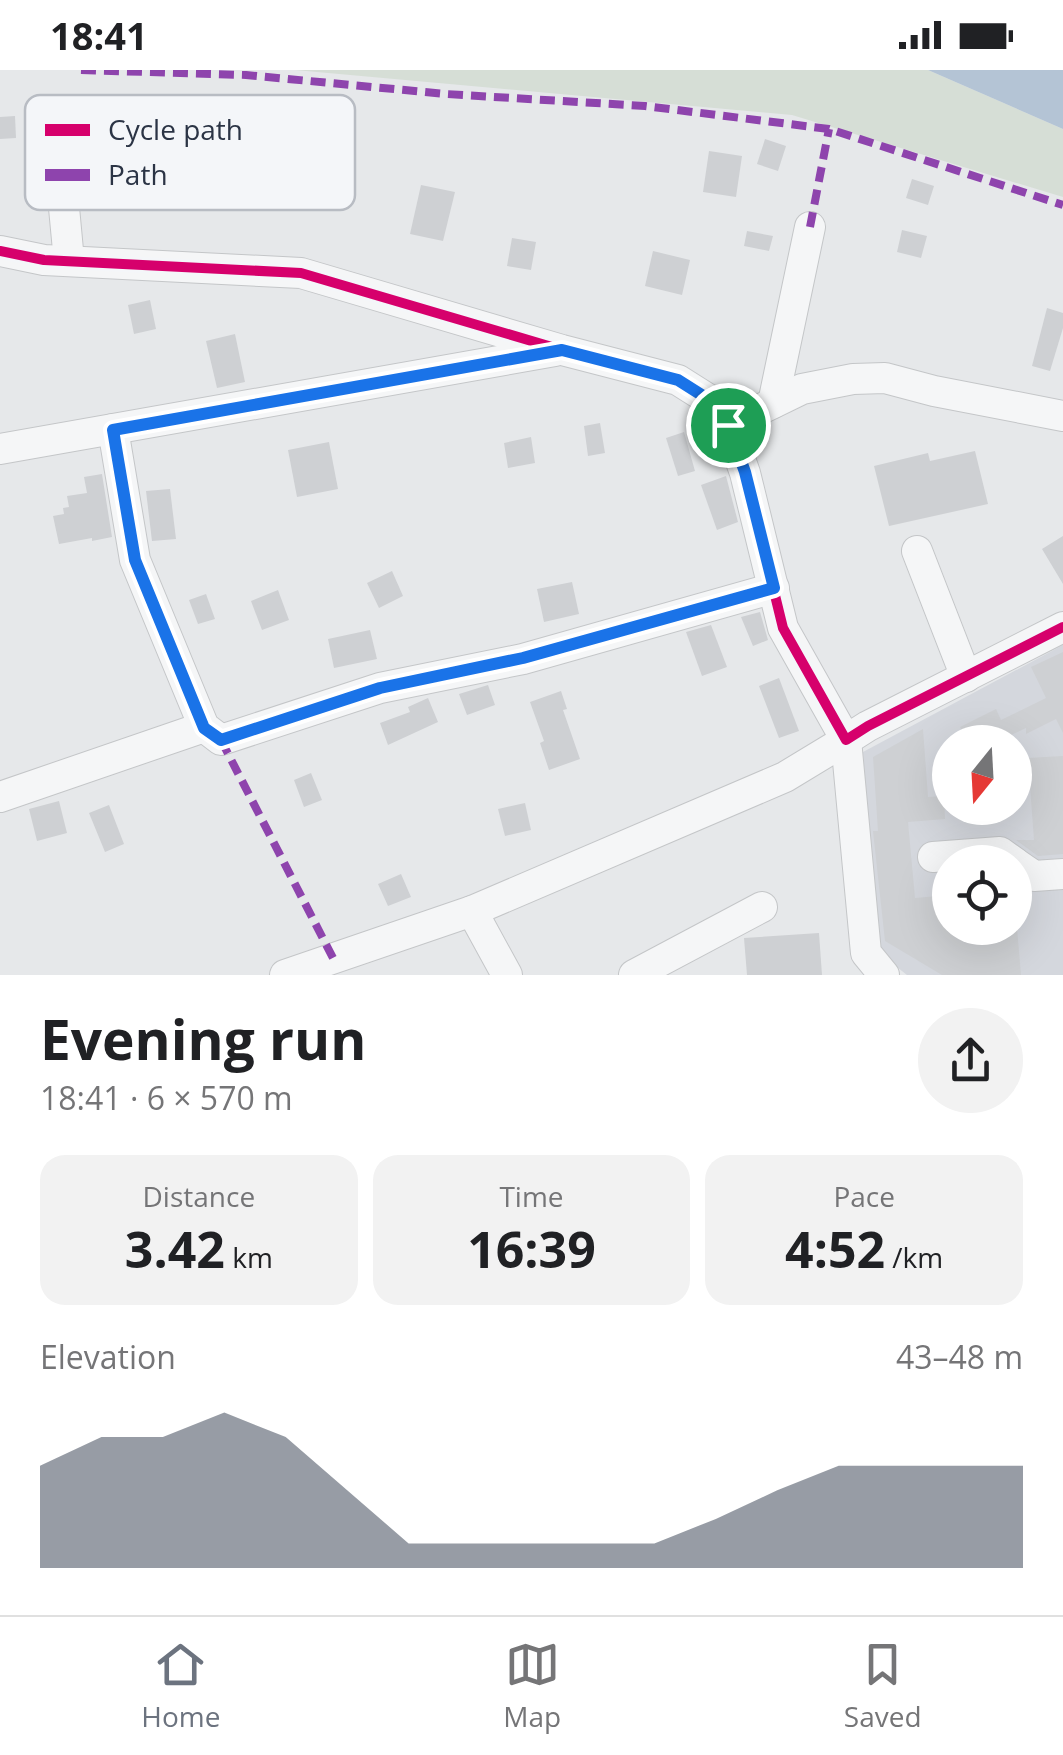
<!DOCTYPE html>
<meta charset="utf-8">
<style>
:root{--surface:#fff;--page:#f2f2f2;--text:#202124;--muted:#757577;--line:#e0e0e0;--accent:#6c737f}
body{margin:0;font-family:"Open Sans",sans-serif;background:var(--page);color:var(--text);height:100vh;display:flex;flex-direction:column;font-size:38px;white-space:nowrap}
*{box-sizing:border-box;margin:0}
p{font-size:32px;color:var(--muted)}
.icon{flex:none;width:55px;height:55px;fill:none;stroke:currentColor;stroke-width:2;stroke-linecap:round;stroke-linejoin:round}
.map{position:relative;height:905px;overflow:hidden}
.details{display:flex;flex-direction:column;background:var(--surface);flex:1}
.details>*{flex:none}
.needle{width:65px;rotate:198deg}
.buttons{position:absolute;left:932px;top:655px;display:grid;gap:20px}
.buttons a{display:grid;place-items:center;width:100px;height:100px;border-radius:50%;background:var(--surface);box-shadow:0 10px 40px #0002;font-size:50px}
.pin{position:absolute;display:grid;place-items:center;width:85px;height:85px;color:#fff;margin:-42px;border:5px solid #fff;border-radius:50%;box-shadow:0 2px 10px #0007}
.round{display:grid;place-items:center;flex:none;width:105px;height:105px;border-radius:52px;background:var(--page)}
.headline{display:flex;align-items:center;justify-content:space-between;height:170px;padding:0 40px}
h1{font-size:55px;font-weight:700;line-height:75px}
.stats{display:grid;grid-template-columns:repeat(3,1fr);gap:15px;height:170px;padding:10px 40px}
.stats div{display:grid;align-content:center;border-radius:25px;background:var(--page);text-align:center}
.stats b{font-size:50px;font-weight:700}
.stats small{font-size:28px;font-weight:400}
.stats p{font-size:28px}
.chart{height:280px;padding:20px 40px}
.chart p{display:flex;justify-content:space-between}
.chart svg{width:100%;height:180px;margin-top:10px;fill:var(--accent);opacity:.7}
.status{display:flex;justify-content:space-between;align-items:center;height:70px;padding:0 50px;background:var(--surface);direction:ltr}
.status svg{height:28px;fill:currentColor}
.tabs{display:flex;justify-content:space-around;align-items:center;height:140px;border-top:2px solid var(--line);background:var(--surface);font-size:28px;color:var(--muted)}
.tabs a{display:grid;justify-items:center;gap:5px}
.tabs .current{color:var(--accent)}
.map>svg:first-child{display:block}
</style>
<div class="status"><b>18:41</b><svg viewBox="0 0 49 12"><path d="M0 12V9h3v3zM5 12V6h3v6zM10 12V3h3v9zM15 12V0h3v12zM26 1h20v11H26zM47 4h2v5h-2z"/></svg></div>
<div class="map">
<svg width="1063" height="905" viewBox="0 0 1063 905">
<rect width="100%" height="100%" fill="#e6e8ea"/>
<path fill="#d4d7dd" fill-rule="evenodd" d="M1063 575V905H907L878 882 863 682ZM950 672H1015V738H950ZM950 792H1015V858H950Z"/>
<polygon fill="#d6ded6" points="295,0 928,0 1063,59 1063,127 792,45"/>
<polygon fill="#b4c4d5" points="928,0 1063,0 1063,59"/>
<g fill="#ced0d3">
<polygon points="15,46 16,68 0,69 0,47"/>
<polygon points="765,69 786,76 778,101 757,94"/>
<polygon points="709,81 742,86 736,127 703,122"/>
<polygon points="912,109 934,116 928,135 906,128"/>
<polygon points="421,115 455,122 443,171 410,164"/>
<polygon points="902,160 927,166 921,188 897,182"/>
<polygon points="747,161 773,166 769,181 744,176"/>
<polygon points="512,168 536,172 531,200 507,196"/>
<polygon points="653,181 690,190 682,225 645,216"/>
<polygon points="150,230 156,259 134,264 128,235"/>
<polygon points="1047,238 1063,243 1063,258 1050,301 1032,296"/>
<polygon points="235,264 245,312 217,318 206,271"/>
<polygon points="600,353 605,383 588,386 584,356"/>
<polygon points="684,362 695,401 678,406 666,368"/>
<polygon points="531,367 535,393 508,398 504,373"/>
<polygon points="329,372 338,419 297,427 288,380"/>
<polygon points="975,381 988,434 889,456 874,396 928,383 930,391"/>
<polygon points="102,404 112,467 92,471 92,468 59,474 53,446 64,444 63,438 69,437 67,426 87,423 84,407"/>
<polygon points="726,406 738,452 717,460 701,415"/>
<polygon points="170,419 176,469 152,471 146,421"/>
<polygon points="1063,466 1063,514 1042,479"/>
<polygon points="392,501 403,526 379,538 367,513"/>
<polygon points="572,512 579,544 544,552 537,519"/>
<polygon points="278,520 289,550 262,560 251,531"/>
<polygon points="206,524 215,549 198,554 189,530"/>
<polygon points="760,542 768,570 753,576 741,547"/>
<polygon points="711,555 727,597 702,606 686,562"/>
<polygon points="370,560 377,589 334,598 328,569"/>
<polygon points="1063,582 1063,663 1056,649 1026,664 1026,658 996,672 968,672 960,657 996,639 1001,650 1046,628 1031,597"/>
<polygon points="779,608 799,661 779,668 759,616"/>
<polygon points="488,615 495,635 467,645 459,624"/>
<polygon points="561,621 567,639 563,640 580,689 549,700 540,673 544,671 530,632"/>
<polygon points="428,628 438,652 388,675 380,653 410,642 408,637"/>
<polygon points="923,659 928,727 944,726 945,749 908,752 915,828 950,825 950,858 1017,858 1021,905 942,905 885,871 873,761 878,761 873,687"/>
<polygon points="1063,686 1063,784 1038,786 1016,770 1034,770 1028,688"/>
<polygon points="311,703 322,730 304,737 294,710"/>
<polygon points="59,731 67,763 37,771 29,739"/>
<polygon points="525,733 531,760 505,766 498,739"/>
<polygon points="109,735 124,774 105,782 89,743"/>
<polygon points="401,804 411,827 388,836 378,814"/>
<polygon points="819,863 822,905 747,905 744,868"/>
</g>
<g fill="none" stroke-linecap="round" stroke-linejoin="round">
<g stroke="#c4c6c8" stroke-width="32">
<g id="minor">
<polyline points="57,63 69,191"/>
<polyline points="0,181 44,190 301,203 562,280 678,310 708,329 728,355 745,403 783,558 846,670 868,656 1063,557"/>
<polyline points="773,333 810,157"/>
<polyline points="728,355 802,319 853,309 885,308 934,321 1063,346"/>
<polyline points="113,359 135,490 204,657 221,670 380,618 523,589 774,518"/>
<polyline points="0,379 555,281"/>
<polyline points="917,481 966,607"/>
<polyline points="0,727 204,657"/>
<polyline points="933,787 1000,782 1014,792"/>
<polyline points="1015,793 1034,806 1063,804"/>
<polyline points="285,905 472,841"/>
<polyline points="507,905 472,841 785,707 846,670 866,883 884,905"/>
<polyline points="634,905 762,837"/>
</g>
</g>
<use href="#minor" stroke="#f5f6f7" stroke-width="30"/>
<g stroke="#8e44ad" stroke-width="8" stroke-dasharray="15 8" stroke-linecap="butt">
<polyline points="81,0 246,5 446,24 645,36 829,59 1063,135"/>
<polyline points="810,157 829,59"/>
<polyline points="221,670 333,888"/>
</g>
<g stroke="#f4f6f9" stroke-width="16">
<g id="cycleway">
<polyline points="0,181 44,190 301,203 562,280 678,310 708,329 728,355 745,403 783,558 846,670 868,656 1063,557"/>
<polyline points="113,359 135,490 204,657 221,670 380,618 523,589 774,518"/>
</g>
</g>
<use href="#cycleway" stroke="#d6006c" stroke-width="10"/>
</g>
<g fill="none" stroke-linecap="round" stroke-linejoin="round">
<g stroke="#fff" stroke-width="20">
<polygon id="route" points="562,280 678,310 708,329 728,355 745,402 774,518 523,588 380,618 221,670 204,658 135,490 113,360"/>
</g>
<use href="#route" stroke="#1a73e8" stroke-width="12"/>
</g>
<rect x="25" y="25" width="330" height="115" rx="15" fill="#f4f6f9" stroke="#b8bcc3" stroke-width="2.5"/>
<rect x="45" y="54" width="45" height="12" fill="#d6006c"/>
<rect x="45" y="99" width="45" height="12" fill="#8e44ad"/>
<g font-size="28" fill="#2b3445">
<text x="108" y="70">Cycle path</text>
<text x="108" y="115">Path</text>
</g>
</svg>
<div class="buttons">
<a><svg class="needle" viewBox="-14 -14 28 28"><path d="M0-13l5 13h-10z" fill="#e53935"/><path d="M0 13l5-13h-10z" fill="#757577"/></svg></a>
<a><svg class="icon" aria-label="locate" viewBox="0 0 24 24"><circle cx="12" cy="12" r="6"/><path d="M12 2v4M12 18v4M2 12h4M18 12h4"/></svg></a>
</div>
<div class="pin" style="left:728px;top:355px;background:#1e9e55"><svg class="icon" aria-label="arrive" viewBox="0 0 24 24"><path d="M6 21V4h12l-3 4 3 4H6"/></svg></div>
</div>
<section class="details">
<div class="headline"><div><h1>Evening run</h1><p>18:41 · 6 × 570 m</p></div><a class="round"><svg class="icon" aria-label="share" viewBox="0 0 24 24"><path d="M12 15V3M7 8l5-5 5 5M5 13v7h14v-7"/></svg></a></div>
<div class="stats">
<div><p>Distance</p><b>3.42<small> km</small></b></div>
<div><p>Time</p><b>16:39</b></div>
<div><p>Pace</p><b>4:52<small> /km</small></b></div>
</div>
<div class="chart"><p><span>Elevation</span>43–48 m</p>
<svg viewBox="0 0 160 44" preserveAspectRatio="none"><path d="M0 44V19L10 12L20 12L30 6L40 12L50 25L60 38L70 38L80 38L90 38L100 38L110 32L120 25L130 19L140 19L150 19L160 19V44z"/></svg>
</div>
</section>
<nav class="tabs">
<a class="current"><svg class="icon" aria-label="home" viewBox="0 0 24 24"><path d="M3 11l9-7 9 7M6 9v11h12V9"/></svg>Home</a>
<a><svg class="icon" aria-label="map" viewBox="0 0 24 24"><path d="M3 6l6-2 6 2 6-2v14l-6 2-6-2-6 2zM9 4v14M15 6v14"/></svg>Map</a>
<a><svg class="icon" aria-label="saved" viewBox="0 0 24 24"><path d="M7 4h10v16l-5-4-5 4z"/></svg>Saved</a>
</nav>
